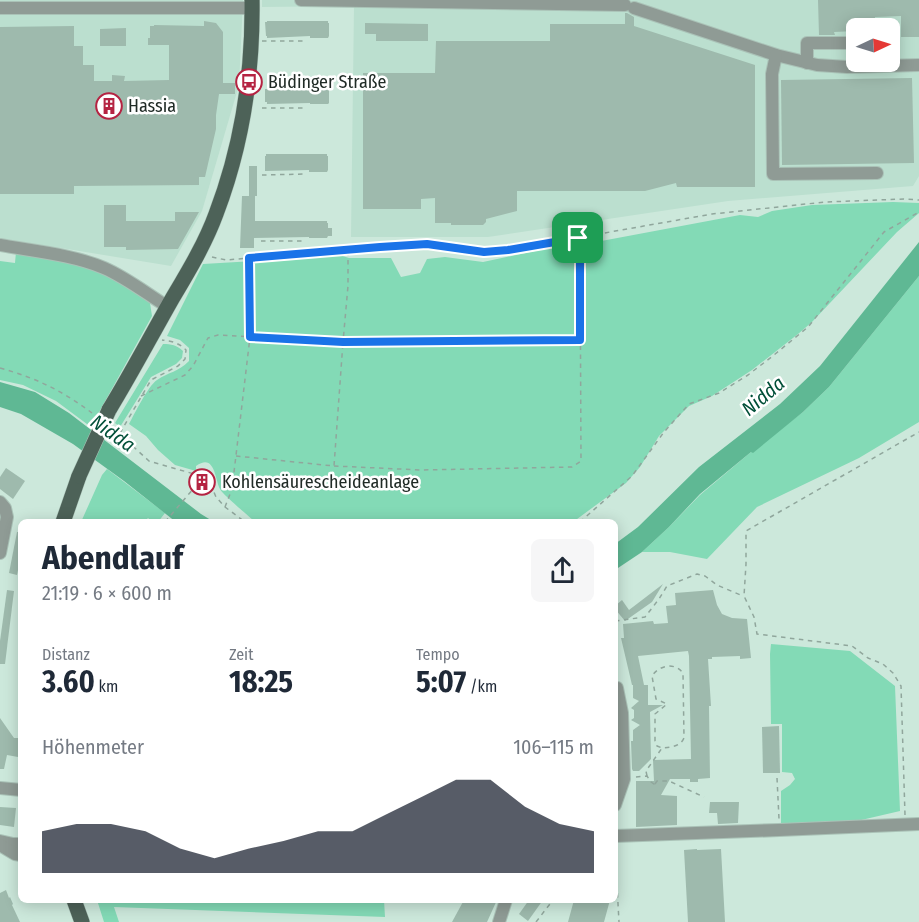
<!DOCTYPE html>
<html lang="de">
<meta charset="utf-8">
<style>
:root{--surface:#fff;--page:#f6f6f7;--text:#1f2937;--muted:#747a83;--accent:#111827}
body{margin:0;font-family:"Fira Sans Condensed",sans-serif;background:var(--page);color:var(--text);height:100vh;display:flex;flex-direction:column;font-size:22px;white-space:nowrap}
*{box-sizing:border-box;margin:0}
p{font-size:20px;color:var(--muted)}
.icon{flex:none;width:33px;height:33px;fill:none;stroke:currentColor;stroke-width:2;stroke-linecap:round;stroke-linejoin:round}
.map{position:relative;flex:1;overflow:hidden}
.panel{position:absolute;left:18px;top:519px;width:600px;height:384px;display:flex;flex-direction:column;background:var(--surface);border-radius:9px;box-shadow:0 3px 15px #0003}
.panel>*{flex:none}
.needle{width:39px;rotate:86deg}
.buttons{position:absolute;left:846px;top:18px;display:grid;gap:12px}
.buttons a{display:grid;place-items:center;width:54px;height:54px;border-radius:9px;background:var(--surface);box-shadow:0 3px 15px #0003;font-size:30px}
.pin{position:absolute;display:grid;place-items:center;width:51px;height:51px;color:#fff;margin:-26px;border-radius:12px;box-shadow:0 3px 9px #0006}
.round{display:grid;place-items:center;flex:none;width:63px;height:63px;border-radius:9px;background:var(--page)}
.summary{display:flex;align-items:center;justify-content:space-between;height:102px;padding:0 24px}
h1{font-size:33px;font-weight:700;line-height:45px}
.figures{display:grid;grid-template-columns:repeat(3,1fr);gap:9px;height:102px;padding:6px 24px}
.figures div{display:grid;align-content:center}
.figures b{font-size:30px;font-weight:700}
.figures small{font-size:16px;font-weight:400}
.figures p{font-size:16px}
.chart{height:168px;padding:12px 24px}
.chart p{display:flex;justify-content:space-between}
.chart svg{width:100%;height:108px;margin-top:6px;fill:var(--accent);opacity:.7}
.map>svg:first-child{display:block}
</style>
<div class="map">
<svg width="919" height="922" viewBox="0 0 919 922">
<rect width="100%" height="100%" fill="#cce8db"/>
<g fill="#bbdfcf" fill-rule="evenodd">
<polygon points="0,0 243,0 239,85 202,211 171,266 0,238"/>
<path d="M262 0H919V176L913 186 728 201 488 237H351L354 6 262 7ZM856 28H890V62H856Z"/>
</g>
<g fill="#83dab6">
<path d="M893 202 919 203V213L897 232 812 322 798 334 752 370 712 396 689 406 659 436 640 467 626 483 573 522H255C249 516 223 495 220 489 215 480 215 452 196 466V471L175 465 158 450 146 436 129 424C135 413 148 386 157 380 169 372 178 372 189 361V348L180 340 167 336 203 264 254 261 333 253 349 258H391L401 277 420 273 427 259 445 257 483 262 559 246 580 245 740 215 758 217 772 211 812 205Z"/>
<polygon points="16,252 93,267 127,288 150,303 152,316 91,427 56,401 23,385 0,380 0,261 15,263"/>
<polygon points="919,276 919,422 859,458 757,507 707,559 670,552 642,552 669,527 700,495 751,452 803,412 829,387"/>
<path d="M163 344C171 344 177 345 183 351L182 358 176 364 151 377 120 427 115 423Z"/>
<polygon points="107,469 165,513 158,522 153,522 148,518 144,522 81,522 102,475"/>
<polygon points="771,644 850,651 895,686 900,811 857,821 781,825 781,791 790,785 795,779 792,773 782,772 782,724 771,724 770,654"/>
<polygon points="97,900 384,900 385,917 114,907 119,922 104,922"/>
</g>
<g fill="#5fb894">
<polygon points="919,242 919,276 829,387 803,412 753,453 751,452 700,494 669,527 642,552 615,570 615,544 638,527 699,467 780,404 820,366"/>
<polygon points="0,382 35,392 69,413 201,514 214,522 176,522 124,481 73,444 21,414 0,407"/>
</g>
<g fill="#9ebaad">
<polygon points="818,0 919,0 919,37 901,37 901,16 875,17 875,28 856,28 856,31 834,32 835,35 819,35"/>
<polygon points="625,13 627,13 634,17 634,26 755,65 755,187 677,187 676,183 645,191 517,191 517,211 486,219 486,222 483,225 451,225 451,223 435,223 435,198 421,199 421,209 363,209 363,73 435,73 436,41 550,41 550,24 625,24"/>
<polygon points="204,21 216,23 223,32 223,83 235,83 235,94 219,94 216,115 216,129 205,177 199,177 199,185 74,186 74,194 0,194 0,27 74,26 74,46 83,46 83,65 94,65 94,81 112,81 112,75 125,76 124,81 169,80 169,45 148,45 148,38 150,38 150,26 154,26 154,25 204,26"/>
<polygon points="267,21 328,21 328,23 329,23 329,36 328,38 310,38 310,36 267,38 267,36 266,36 265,22 267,22"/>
<polygon points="365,23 428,24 428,41 376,41 376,34 365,34"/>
<polygon points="126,28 126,46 100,46 100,29"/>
<polygon points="912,78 914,163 782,165 781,80"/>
<polygon points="267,87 327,87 327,89 329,89 329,103 328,104 310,104 310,103 267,104 267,102 265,102 265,89 267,89"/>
<polygon points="266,154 327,154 327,156 328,156 328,170 327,172 309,172 309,170 265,171 265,156 266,156"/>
<rect x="249" y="166" width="8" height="30"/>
<polygon points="242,196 255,196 255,221 327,221 327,223 328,223 328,228 332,228 332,236 328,236 327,238 309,238 309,237 254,238 254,248 240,248"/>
<polygon points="104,205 126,205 126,221 175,221 175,212 199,212 178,249 126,250 126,247 104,247"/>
<polygon points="6,468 25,481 13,499 0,489 0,477"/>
<polygon points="17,532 21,532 21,556 17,575 9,573"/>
<polygon points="663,584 652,602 625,621 615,609 615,606 622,600 629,610"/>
<polygon points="7,590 14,591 5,664 0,664 0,641"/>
<polygon points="713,590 717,605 722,614 732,618 747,619 751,658 740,659 740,656 712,657 712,659 708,659 711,706 709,706 710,778 698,779 698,782 690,782 690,779 670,779 661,795 677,796 677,825 636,827 636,781 654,781 653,760 691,759 689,656 688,651 638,656 644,685 648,685 648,705 663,705 650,712 651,759 639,771 633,771 632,769 631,741 633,741 633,730 640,725 631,720 634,718 634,710 631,708 639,701 633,698 633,685 632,685 621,638 624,638 623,624 653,621 654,624 668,623 666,606 676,605 675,593"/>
<polygon points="0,718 14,738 20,738 18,757 7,755 4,769 0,769"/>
<polygon points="779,726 780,773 763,773 762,727"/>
<polygon points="710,802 739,802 738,823 718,824 717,813 709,813"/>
<polygon points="0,807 16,808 14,827 0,825"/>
<polygon points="697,849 697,850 721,849 725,922 688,922 684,850"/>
<polygon points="6,890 9,898 10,897 13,904 12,905 20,922 0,922 0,893"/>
<polygon points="464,900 497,900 487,922 452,922"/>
<polygon points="529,900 543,900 528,921 519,914"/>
<polygon points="574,900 610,900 604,922 568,922"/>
</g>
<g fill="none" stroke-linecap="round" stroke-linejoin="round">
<g stroke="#aac2b7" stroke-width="14">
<g id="minor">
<polyline points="301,0 625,5"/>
<polyline points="0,8 252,8"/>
<polyline points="634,8 776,55 817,65 847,67 919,65"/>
<polyline points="776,55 772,74 773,174 877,173"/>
<polyline points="807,63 807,43 856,43"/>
<path d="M0 245C33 251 74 255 104 268 127 278 147 294 168 307"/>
<polyline points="0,502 5,508 7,517 0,553"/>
<polyline points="615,688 617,688 622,713 624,779 615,805"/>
<polyline points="0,788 21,790"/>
<polyline points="615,836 779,830 919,824"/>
<polyline points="0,841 13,844 21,844"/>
<polyline points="0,845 15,854 21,855"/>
<polyline points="499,922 506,900"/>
</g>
</g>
<g stroke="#aac2b7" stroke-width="16">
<g id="major">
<path d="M109 410C131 374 151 336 172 299 188 272 205 244 216 214 242 146 253 73 252 0"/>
<polyline points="63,522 79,476"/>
<polyline points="74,900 82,922"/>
</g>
</g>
<g stroke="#90a69c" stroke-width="1.5" stroke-dasharray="4.5 4.5" stroke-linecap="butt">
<polyline points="262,41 306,41"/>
<polyline points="262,108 306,108"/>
<polyline points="262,175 306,174"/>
<polyline points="261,241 305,241"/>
<polyline points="212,257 226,260 379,247 427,244 484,252 508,250 712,214 825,202 904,199 919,200"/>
<path d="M0 368C36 378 63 391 92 413"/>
<polyline points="141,396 185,375 193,366 208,338 218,335 343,342 348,286 348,250"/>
<polyline points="113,428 149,461 208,478 216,497 225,507 245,522"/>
<path d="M120 433 151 380 178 366 185 359 186 350C179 343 172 341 162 340"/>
<polyline points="236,456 334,466 343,342 579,340"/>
<polyline points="334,466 421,470 572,467 581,461 580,239"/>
<polyline points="225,507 232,489 250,337 249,259"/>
<polyline points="165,522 194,488 193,483 198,475"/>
<polyline points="580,522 632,476 664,432 689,404 719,393 748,375 774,355 808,327 884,232 919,212"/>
<polyline points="615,621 645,617 659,599 667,586 697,574 705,576 717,585 743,596"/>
<path d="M647 776 646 771 662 748C671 747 680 747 684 738L683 673C675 662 659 665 652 676L656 699 667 704 655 714V741L657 746 662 748"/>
<polyline points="636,777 647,776 651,782 657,786"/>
<polyline points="777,778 779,819"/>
<polyline points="655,784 657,781 669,781 704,797"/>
<polyline points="905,815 901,686 893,673 883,664 868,658 852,646 757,634 754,617 744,596 746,564 746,531 919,432"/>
<polyline points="615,848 619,922"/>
<polyline points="536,922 553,900"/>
</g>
<use href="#minor" stroke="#8f9b95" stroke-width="12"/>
<use href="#major" stroke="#4d6258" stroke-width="15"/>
<g stroke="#aac2b7" stroke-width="16" stroke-linecap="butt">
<polyline id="major-bridge" points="79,476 109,410"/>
</g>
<use href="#major-bridge" stroke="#4d6258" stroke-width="15"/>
</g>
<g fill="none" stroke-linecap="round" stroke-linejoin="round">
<g stroke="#fff" stroke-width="12">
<polygon id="route" points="578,238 580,238 580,340 343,342 250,337 249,258 380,247 427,244 484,252 508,250"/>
</g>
<use href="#route" stroke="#1a73e8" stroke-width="8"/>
</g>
<defs>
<g id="bus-ring" transform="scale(1.35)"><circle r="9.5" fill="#fff" stroke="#b52342" stroke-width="1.5"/><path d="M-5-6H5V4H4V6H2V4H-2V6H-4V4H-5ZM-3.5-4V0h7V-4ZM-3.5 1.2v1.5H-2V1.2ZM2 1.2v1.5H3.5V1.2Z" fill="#b52342"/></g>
<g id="building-ring" transform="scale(1.35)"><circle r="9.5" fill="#fff" stroke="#b52342" stroke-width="1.5"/><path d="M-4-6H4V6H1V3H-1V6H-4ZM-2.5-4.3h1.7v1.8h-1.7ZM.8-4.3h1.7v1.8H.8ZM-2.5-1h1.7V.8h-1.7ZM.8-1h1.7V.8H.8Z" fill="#b52342"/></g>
</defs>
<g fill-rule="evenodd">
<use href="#bus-ring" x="249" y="82"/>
<use href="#building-ring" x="109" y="106"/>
<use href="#building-ring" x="202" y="482"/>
</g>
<g text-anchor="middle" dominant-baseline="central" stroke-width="5" stroke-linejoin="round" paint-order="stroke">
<g font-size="18" fill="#202b26" stroke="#fff" text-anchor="start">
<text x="268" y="82">Büdinger Straße</text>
<text x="128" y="106">Hassia</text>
<text x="222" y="482">Kohlensäurescheideanlage</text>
</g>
<g font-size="20" font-style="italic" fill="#014f38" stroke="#fff">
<text transform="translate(763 396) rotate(-40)">Nidda</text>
<text transform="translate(113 433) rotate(35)">Nidda</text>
</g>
</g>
</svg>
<div class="buttons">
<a><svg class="needle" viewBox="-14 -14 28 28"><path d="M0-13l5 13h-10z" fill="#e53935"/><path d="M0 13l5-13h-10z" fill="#747a83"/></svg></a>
</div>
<div class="pin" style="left:578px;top:238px;background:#1e9e55"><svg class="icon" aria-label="arrive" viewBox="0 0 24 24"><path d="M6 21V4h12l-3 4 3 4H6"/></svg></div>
<section class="panel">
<div class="summary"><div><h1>Abendlauf</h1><p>21:19 · 6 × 600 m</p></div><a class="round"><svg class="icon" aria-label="share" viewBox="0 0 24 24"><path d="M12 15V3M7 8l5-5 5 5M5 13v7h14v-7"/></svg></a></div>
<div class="figures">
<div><p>Distanz</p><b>3.60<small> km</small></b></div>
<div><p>Zeit</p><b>18:25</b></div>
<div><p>Tempo</p><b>5:07<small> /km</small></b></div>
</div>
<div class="chart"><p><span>Höhenmeter</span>106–115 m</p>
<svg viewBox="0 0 160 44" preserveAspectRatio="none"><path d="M0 44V27L10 24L20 24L30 27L40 34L50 38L60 34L70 31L80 27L90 27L100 20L110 13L120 6L130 6L140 17L150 24L160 27V44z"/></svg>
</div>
</section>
</div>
